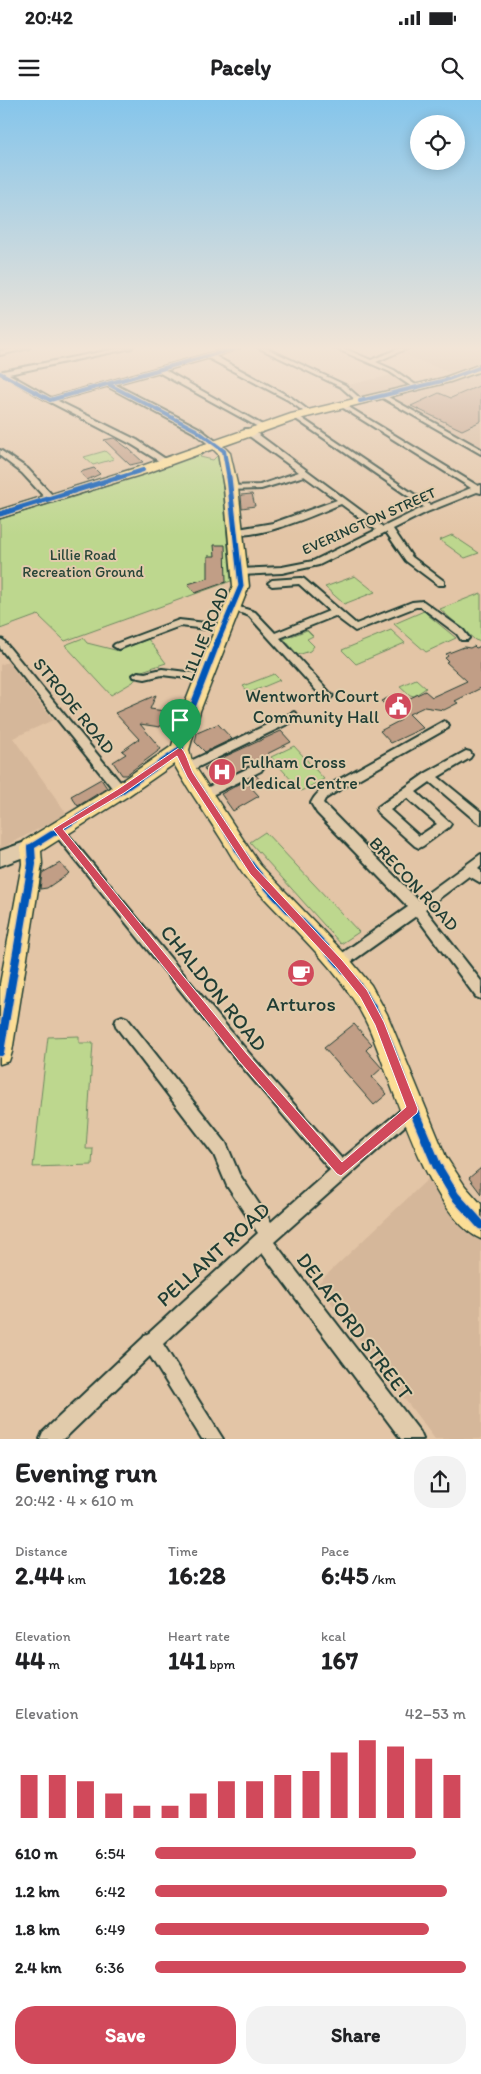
<!DOCTYPE html>
<meta charset="utf-8">
<style>
:root{--surface:#fff;--page:#f2f2f2;--text:#202124;--muted:#757577;--accent:#d1495b}
body{margin:0;font-family:Itim,sans-serif;background:var(--page);color:var(--text);height:100vh;display:flex;flex-direction:column;font-size:19px;white-space:nowrap}
*{box-sizing:border-box;margin:0}
p{font-size:16px;color:var(--muted)}
.icon{flex:none;width:28px;height:28px;fill:none;stroke:currentColor;stroke-width:2;stroke-linecap:round;stroke-linejoin:round}
.map{position:relative;height:1339px;overflow:hidden}
.side{display:flex;flex-direction:column;background:var(--surface);flex:1}
.side>*{flex:none}
.fabs{position:absolute;left:410px;top:15px;display:grid;gap:10px}
.fabs a{display:grid;place-items:center;width:55px;height:55px;border-radius:50%;background:var(--surface);box-shadow:0 2px 12px #0003;font-size:25px}
.pin{position:absolute;display:grid;place-items:center;width:42px;height:42px;color:#fff;margin:-51px -21px;border-radius:50% 50% 50% 0;rotate:-45deg;box-shadow:0 0 5px #0007}
.pin .icon{rotate:45deg}
.round{display:grid;place-items:center;flex:none;width:52px;height:52px;border-radius:20px;background:var(--page)}
.summary{display:flex;align-items:center;justify-content:space-between;height:85px;padding:0 15px}
h1{font-size:28px;font-weight:700;line-height:38px}
.figures{display:grid;grid-template-columns:repeat(3,1fr);gap:8px;height:85px;padding:5px 15px}
.figures div{display:grid;align-content:center}
.figures b{font-size:25px;font-weight:700}
.figures small{font-size:14px;font-weight:400}
.figures p{font-size:14px}
.chart{height:140px;padding:10px 15px}
.chart p{display:flex;justify-content:space-between}
.chart svg{width:100%;height:90px;margin-top:5px;stroke:var(--accent);stroke-width:6}
.cta{display:flex;gap:10px;margin-top:auto;padding:10px 15px}
.cta a{flex:1;height:58px;border-radius:20px;background:var(--accent);color:#fff;font-size:20px;font-weight:700;line-height:58px;text-align:center}
.cta a+a{background:var(--page);color:var(--text)}
ul{padding:0 15px;list-style:none;font-size:16px}
li{display:grid;grid-template-columns:80px 60px 1fr;align-items:center;height:38px}
li i{height:12px;border-radius:6px;background:var(--accent)}
.status{display:flex;justify-content:space-between;align-items:center;height:35px;padding:0 25px;background:var(--surface);direction:ltr}
.status svg{height:14px;fill:currentColor}
header{display:flex;justify-content:space-between;align-items:center;height:65px;padding:0 15px;background:var(--surface);font-size:22px;font-weight:700}
.map>svg:first-child{display:block}
</style>
<div class="status"><b>20:42</b><svg viewBox="0 0 49 12"><path d="M0 12V9h3v3zM5 12V6h3v6zM10 12V3h3v9zM15 12V0h3v12zM26 1h20v11H26zM47 4h2v5h-2z"/></svg></div>
<header><svg class="icon" aria-label="menu" viewBox="0 0 24 24"><path d="M4 6h16M4 12h16M4 18h16"/></svg>Pacely<svg class="icon" aria-label="search" viewBox="0 0 24 24"><circle cx="10" cy="10" r="6"/><path d="M15 15l6 6"/></svg></header>
<div class="map">
<svg width="481" height="1339" viewBox="0 0 481 1339">
<rect width="100%" height="100%" fill="#e3c5a6"/>
<filter id="ink" filterUnits="userSpaceOnUse"><feTurbulence type="fractalNoise" baseFrequency=".02" numOctaves="2"/><feDisplacementMap in="SourceGraphic" scale="10" xChannelSelector="R" yChannelSelector="G"/><feConvolveMatrix kernelMatrix="1 2 1 2 8 2 1 2 1" color-interpolation-filters="sRGB"/></filter>
<g filter="url(#ink)">
<g fill="#d5b79a">
<polygon points="415,248 469,248 474,250 481,248 481,261 450,273 401,253"/>
<polygon points="481,271 481,347 393,298 440,286"/>
<polygon points="392,275 407,286 362,296 348,285"/>
<polygon points="8,562 53,620 13,638 67,714 0,749 0,565"/>
<polygon points="430,1077 481,1138 481,1339 435,1339 317,1184"/>
</g>
<g fill="#bdd78e" stroke="#6e8a61">
<polygon points="105,351 114,359 93,365 84,357"/>
<polygon points="204,353 200,357 213,360 218,355 220,357 231,481 65,541 38,515 0,529 0,419 77,396"/>
<polygon points="452,435 479,453 465,458 440,440"/>
<polygon points="355,476 375,492 344,504 325,487"/>
<polygon points="481,493 481,542 475,540 440,509"/>
<polygon points="424,511 428,515 456,538 426,552 394,524"/>
<polygon points="307,530 313,536 307,539 314,546 310,551 298,555 284,539"/>
<polygon points="391,530 405,543 356,564 342,550"/>
<polygon points="83,538 87,543 119,551 148,539 166,563 142,571 133,582 111,595 65,545"/>
<polygon points="274,574 280,580 249,593 243,586"/>
<polygon points="416,579 426,588 414,596 410,595 400,586"/>
<polygon points="294,646 324,679 301,691 271,657"/>
<polygon points="265,732 359,832 341,844 250,742"/>
<polygon points="79,936 79,943 93,943 86,1049 93,1049 92,1065 33,1067 48,937"/>
</g>
<g fill="#c19e86" stroke="#1f3d34">
<polygon points="481,285 481,321 462,330 411,306 439,293 451,298"/>
<polygon points="114,338 129,349 143,362 130,365 104,340"/>
<polygon points="94,368 100,374 87,380 80,372"/>
<polygon points="252,394 255,406 242,408 241,395"/>
<polygon points="214,445 225,445 226,482 195,493 188,484 208,478 208,456 215,456"/>
<polygon points="474,546 476,548 481,546 481,588 455,601 458,603 444,610 424,607 409,614 423,628 391,643 380,631 401,620 381,601 397,594 404,601 425,591 432,597 467,581 446,562 448,561 445,558 448,556 446,554 464,547 470,548"/>
<polygon points="156,595 150,609 179,613 175,624 162,622 160,627 140,624 161,649 126,675 122,675 113,662 126,654 122,651 139,639 115,613"/>
<polygon points="218,624 232,639 205,652 195,642 197,633"/>
<polygon points="281,631 291,642 267,654 269,656 258,662 213,683 204,668 215,663 213,662"/>
<polygon points="256,675 259,679 249,685 259,696 233,711 221,694"/>
<polygon points="101,679 107,688 78,706 71,696"/>
<polygon points="60,763 69,773 47,788 40,789 42,773"/>
<polygon points="354,924 372,944 366,950 382,968 372,977 387,994 374,1005 324,948"/>
<polygon points="481,1068 481,1094 469,1078"/>
</g>
<g fill="none" stroke-linecap="round" stroke-linejoin="round">
<g stroke="#1f3d34" stroke-width="4">
<g id="street">
<polygon points="18,248 29,248 0,255 0,251"/>
<polygon points="121,248 132,248 9,274 51,298 230,248 239,248 215,256 292,298 312,313 307,314 288,300 208,258 165,270 264,326 264,328 260,328 158,272 114,284 199,328 217,342 217,346 211,346 193,332 107,286 56,300 137,340 167,360 168,362 164,364 131,344 48,301 0,273 3,271"/>
<polygon points="259,248 266,248 345,285 363,301 358,302 341,287"/>
<polygon points="335,248 343,248 371,260 400,248 408,248 376,262 394,270 420,288 415,289 390,272"/>
<polygon points="383,294 481,349 481,354 381,297 380,296"/>
<path d="M342 303 478 386 481 385V393L477 392 427 412 393 429 412 457 444 481V485H438L406 461 386 432 319 465 282 473 240 475 236 472 240 469 282 467 313 461 376 430 341 404C314 415 261 439 232 434V430L273 423 337 400 304 376 261 389 228 390 227 388 231 386 260 385 299 372 245 333V329H251L383 427 424 407 293 317V315H297L430 405 471 388 340 306V304Z"/>
<polygon points="0,350 28,369 54,397 54,401 48,401 22,373 0,356"/>
<polygon points="301,478 304,479 356,524 412,502 423,501 463,530 469,538 467,540 461,540 457,534 421,507 416,507 355,531 335,516 280,538 333,596 328,600 324,599 249,516 228,508 233,505 255,512 275,533 329,511 299,484 272,486 268,483 272,480"/>
<polygon points="179,520 224,525 229,528 224,531 180,526 121,548 118,549 113,546 115,544"/>
<polygon points="0,539 3,540 125,688 127,691 125,694 117,694 0,548"/>
<polygon points="162,569 203,574 208,577 203,580 162,575 145,579 134,577 133,575 138,572 145,573"/>
<polygon points="294,612 299,616 298,619 190,671 186,672 180,668 182,665"/>
<path d="M444 621 449 625 448 628 339 690 325 699 323 703 418 800 481 754V766L478 769 481 771V783L469 776 425 809 481 881V899L476 897 416 816 344 867 339 869 334 867 332 863 334 859 408 807 317 713 311 703C316 693 321 690 331 684Z"/>
<path d="M466 651 470 652 472 655 470 658 438 677 481 712V724L477 722 430 682 416 692 451 724 449 727 423 746 419 748 415 746 378 713 376 710 378 707 426 673ZM407 698 437 724 419 736 390 710Z"/>
<polygon points="257,664 261,665 263,668 261,671 208,697 200,697 198,694 200,691"/>
<polygon points="57,724 61,726 248,952 342,1059 408,1004 413,1001 418,1004 421,1009 418,1014 274,1142 420,1332 423,1339 401,1339 262,1153 163,1244 223,1339 202,1339 150,1256 64,1339 40,1339 43,1332 143,1238 145,1235 149,1233 258,1133 227,1086 214,1055 117,928 115,923 117,918 122,916 127,918 226,1043 239,1074 271,1122 330,1070 238,962 53,732 51,729 53,726"/>
</g>
</g>
<g stroke="#1f3d34" stroke-width="4">
<polygon id="secondary" points="31,740 37,742 40,747 37,752 0,766 0,751"/>
</g>
<g stroke="#1f3d34" stroke-width="3">
<path id="primary" d="M481 264V271L450 282 299 319 223 346 230 353 238 388 249 486 200 611 189 650 192 662 260 765 347 856 371 885 387 914 446 1057 465 1086 481 1104V1139C429 1117 392 980 369 928 344 871 288 826 247 779 236 766 228 749 218 734 204 711 187 688 174 664L128 696 41 751 42 764 12 952 9 961 0 964V884L22 764 21 747 24 741 114 686 172 646 182 611 200 565 233 486 224 388 218 354 213 349 147 373 0 418V410L139 367 291 314 443 278Z"/>
</g>
<use href="#street" fill="#e1cbab" fill-rule="evenodd"/>
<use href="#secondary" fill="#e1cbab" fill-rule="evenodd"/>
<use href="#primary" fill="#fcde96" fill-rule="evenodd"/>
<g stroke="#e1cbab" stroke-width="5.5">
<g id="cycleway-far4">
<polyline points="0,273 50,300 236,248"/>
<polyline points="108,284 196,330 224,351 229,379"/>
<polyline points="360,301 446,280 481,267"/>
<polyline points="115,379 143,370"/>
</g>
</g>
<g stroke="#e1cbab" stroke-width="8">
<g id="cycleway-far3">
<polyline points="0,414 119,377"/>
<polyline points="217,543 241,486 229,377"/>
</g>
</g>
<g stroke="#e1cbab" stroke-width="9">
<g id="cycleway-far2">
<polyline points="218,541 191,611 180,650 183,663 239,750"/>
<polyline points="31,750 31,747 121,691 180,650"/>
</g>
</g>
<g stroke="#e1cbab" stroke-width="11">
<g id="cycleway-far1">
<path d="M238 748C273 802 326 840 362 892 387 927 398 972 414 1011"/>
<polyline points="0,952 32,764 31,748"/>
</g>
</g>
<g stroke="#e1cbab" stroke-width="12">
<polyline id="cycleway" points="413,1009 437,1066 455,1096 481,1125"/>
</g>
<use href="#cycleway-far4" stroke="#0057b8" stroke-width="4"/>
<use href="#cycleway-far3" stroke="#0057b8" stroke-width="5"/>
<use href="#cycleway-far2" stroke="#0057b8" stroke-width="6"/>
<use href="#cycleway-far1" stroke="#0057b8" stroke-width="8"/>
<use href="#cycleway" stroke="#0057b8" stroke-width="9"/>
</g>
</g>
<linearGradient id="sky" x2="0" y2="1"><stop stop-color="#85c5eb"/><stop offset="0.57" stop-color="#f2e5d7"/><stop offset="1" stop-color="#f2e5d7" stop-opacity="0"/></linearGradient>
<rect width="481" height="435" fill="url(#sky)"/>
<path fill="#d1495b" stroke="#fff" fill-rule="evenodd" d="M180 647C186 651 189 665 193 673L256 768 342 860 367 890 384 922 418 1009 417 1013 341 1076 337 1074 239 961 53 729 118 689ZM177 656 187 677 250 774 336 867 360 897 375 925 406 1007 342 1062 247 954 63 729 124 693Z"/>
<defs>
<g id="civic-disc" transform="scale(1.4375)"><circle r="9.5" fill="#d1495b" stroke="#e1cbab"/><path d="M-.6-6.5H3V-4.5H.6V-3L4-1V1h2V6H-6V1h2V-1L-.6-3ZM-1.2 2.5V6h2.4V2.5Z" fill="#fff"/></g>
<g id="hospital-disc" transform="scale(1.4375)"><circle r="9.5" fill="#d1495b" stroke="#e1cbab"/><path d="M-5-5h3v3.5h4V-5h3V5h-3V1.5h-4V5h-3Z" fill="#fff"/></g>
<g id="cafe-disc" transform="scale(1.4375)"><circle r="9.5" fill="#d1495b" stroke="#e1cbab"/><path d="M-5.5-4.5H6V0H3Q3 3.5 0 3.5H-2.5Q-5.5 3.5-5.5 0ZM3-3.2v2h1.7v-2ZM-6 4.5H4V6H-6Z" fill="#fff"/></g>
</defs>
<g fill-rule="evenodd">
<use href="#civic-disc" x="398" y="606"/>
<use href="#hospital-disc" x="222" y="672"/>
<use href="#cafe-disc" x="301" y="873"/>
</g>
<g text-anchor="middle" dominant-baseline="central" stroke-width="4" stroke-linejoin="round" paint-order="stroke">
<g font-size="15" fill="#1f3d34" stroke="#e1cbab">
<text transform="translate(369 421) rotate(-24)">EVERINGTON STREET</text>
</g>
<g font-size="15" fill="#274538" stroke="#e1cbab">
<text x="83" y="455">Lillie Road<tspan x="83" dy="17">Recreation Ground</tspan></text>
</g>
<g font-size="18" fill="#1f3d34" stroke="#e1cbab">
<text transform="translate(205 534) rotate(-68)">LILLIE ROAD</text>
<text transform="translate(74 606) rotate(51)">STRODE ROAD</text>
<text transform="translate(414 784) rotate(47)">BRECON ROAD</text>
</g>
<g font-size="18" fill="#1f3d34" stroke="#e1cbab" text-anchor="end">
<text x="379" y="596">Wentworth Court<tspan x="379" dy="21">Community Hall</tspan></text>
<text x="241" y="662" text-anchor="start">Fulham Cross<tspan x="241" dy="21">Medical Centre</tspan></text>
</g>
<g font-size="21" fill="#1f3d34" stroke="#e1cbab">
<text transform="translate(214 888) rotate(51)">CHALDON ROAD</text>
<text transform="translate(213 1154) rotate(-42)">PELLANT ROAD</text>
<text transform="translate(355 1226) rotate(53)">DELAFORD STREET</text>
</g>
<g font-size="21" fill="#1f3d34" stroke="#e1cbab">
<text x="301" y="903">Arturos</text>
</g>
</g>
</svg>
<div class="fabs">
<a><svg class="icon" aria-label="locate" viewBox="0 0 24 24"><circle cx="12" cy="12" r="6"/><path d="M12 2v4M12 18v4M2 12h4M18 12h4"/></svg></a>
</div>
<div class="pin" style="left:180px;top:650px;background:#1e9e55"><svg class="icon" aria-label="arrive" viewBox="0 0 24 24"><path d="M6 21V4h12l-3 4 3 4H6"/></svg></div>
</div>
<section class="side">
<div class="summary"><div><h1>Evening run</h1><p>20:42 · 4 × 610 m</p></div><a class="round"><svg class="icon" aria-label="share" viewBox="0 0 24 24"><path d="M12 15V3M7 8l5-5 5 5M5 13v7h14v-7"/></svg></a></div>
<div class="figures">
<div><p>Distance</p><b>2.44<small> km</small></b></div>
<div><p>Time</p><b>16:28</b></div>
<div><p>Pace</p><b>6:45<small> /km</small></b></div>
</div>
<div class="figures">
<div><p>Elevation</p><b>44<small> m</small></b></div>
<div><p>Heart rate</p><b>141<small> bpm</small></b></div>
<div><p>kcal</p><b>167</b></div>
</div>
<div class="chart"><p><span>Elevation</span>42–53 m</p>
<svg viewBox="0 0 160 44" preserveAspectRatio="none"><path d="M5 44V23M15 44V23M25 44V26M35 44V32M45 44V38M55 44V38M65 44V32M75 44V26M85 44V26M95 44V23M105 44V21M115 44V12M125 44V6M135 44V9M145 44V15M155 44V23"/></svg>
</div>
<ul>
<li><b>610 m</b>6:54<i style="width:84%"></i></li>
<li><b>1.2 km</b>6:42<i style="width:94%"></i></li>
<li><b>1.8 km</b>6:49<i style="width:88%"></i></li>
<li><b>2.4 km</b>6:36<i style="width:100%"></i></li>
</ul>
<div class="cta"><a>Save</a><a>Share</a></div>
</section>
